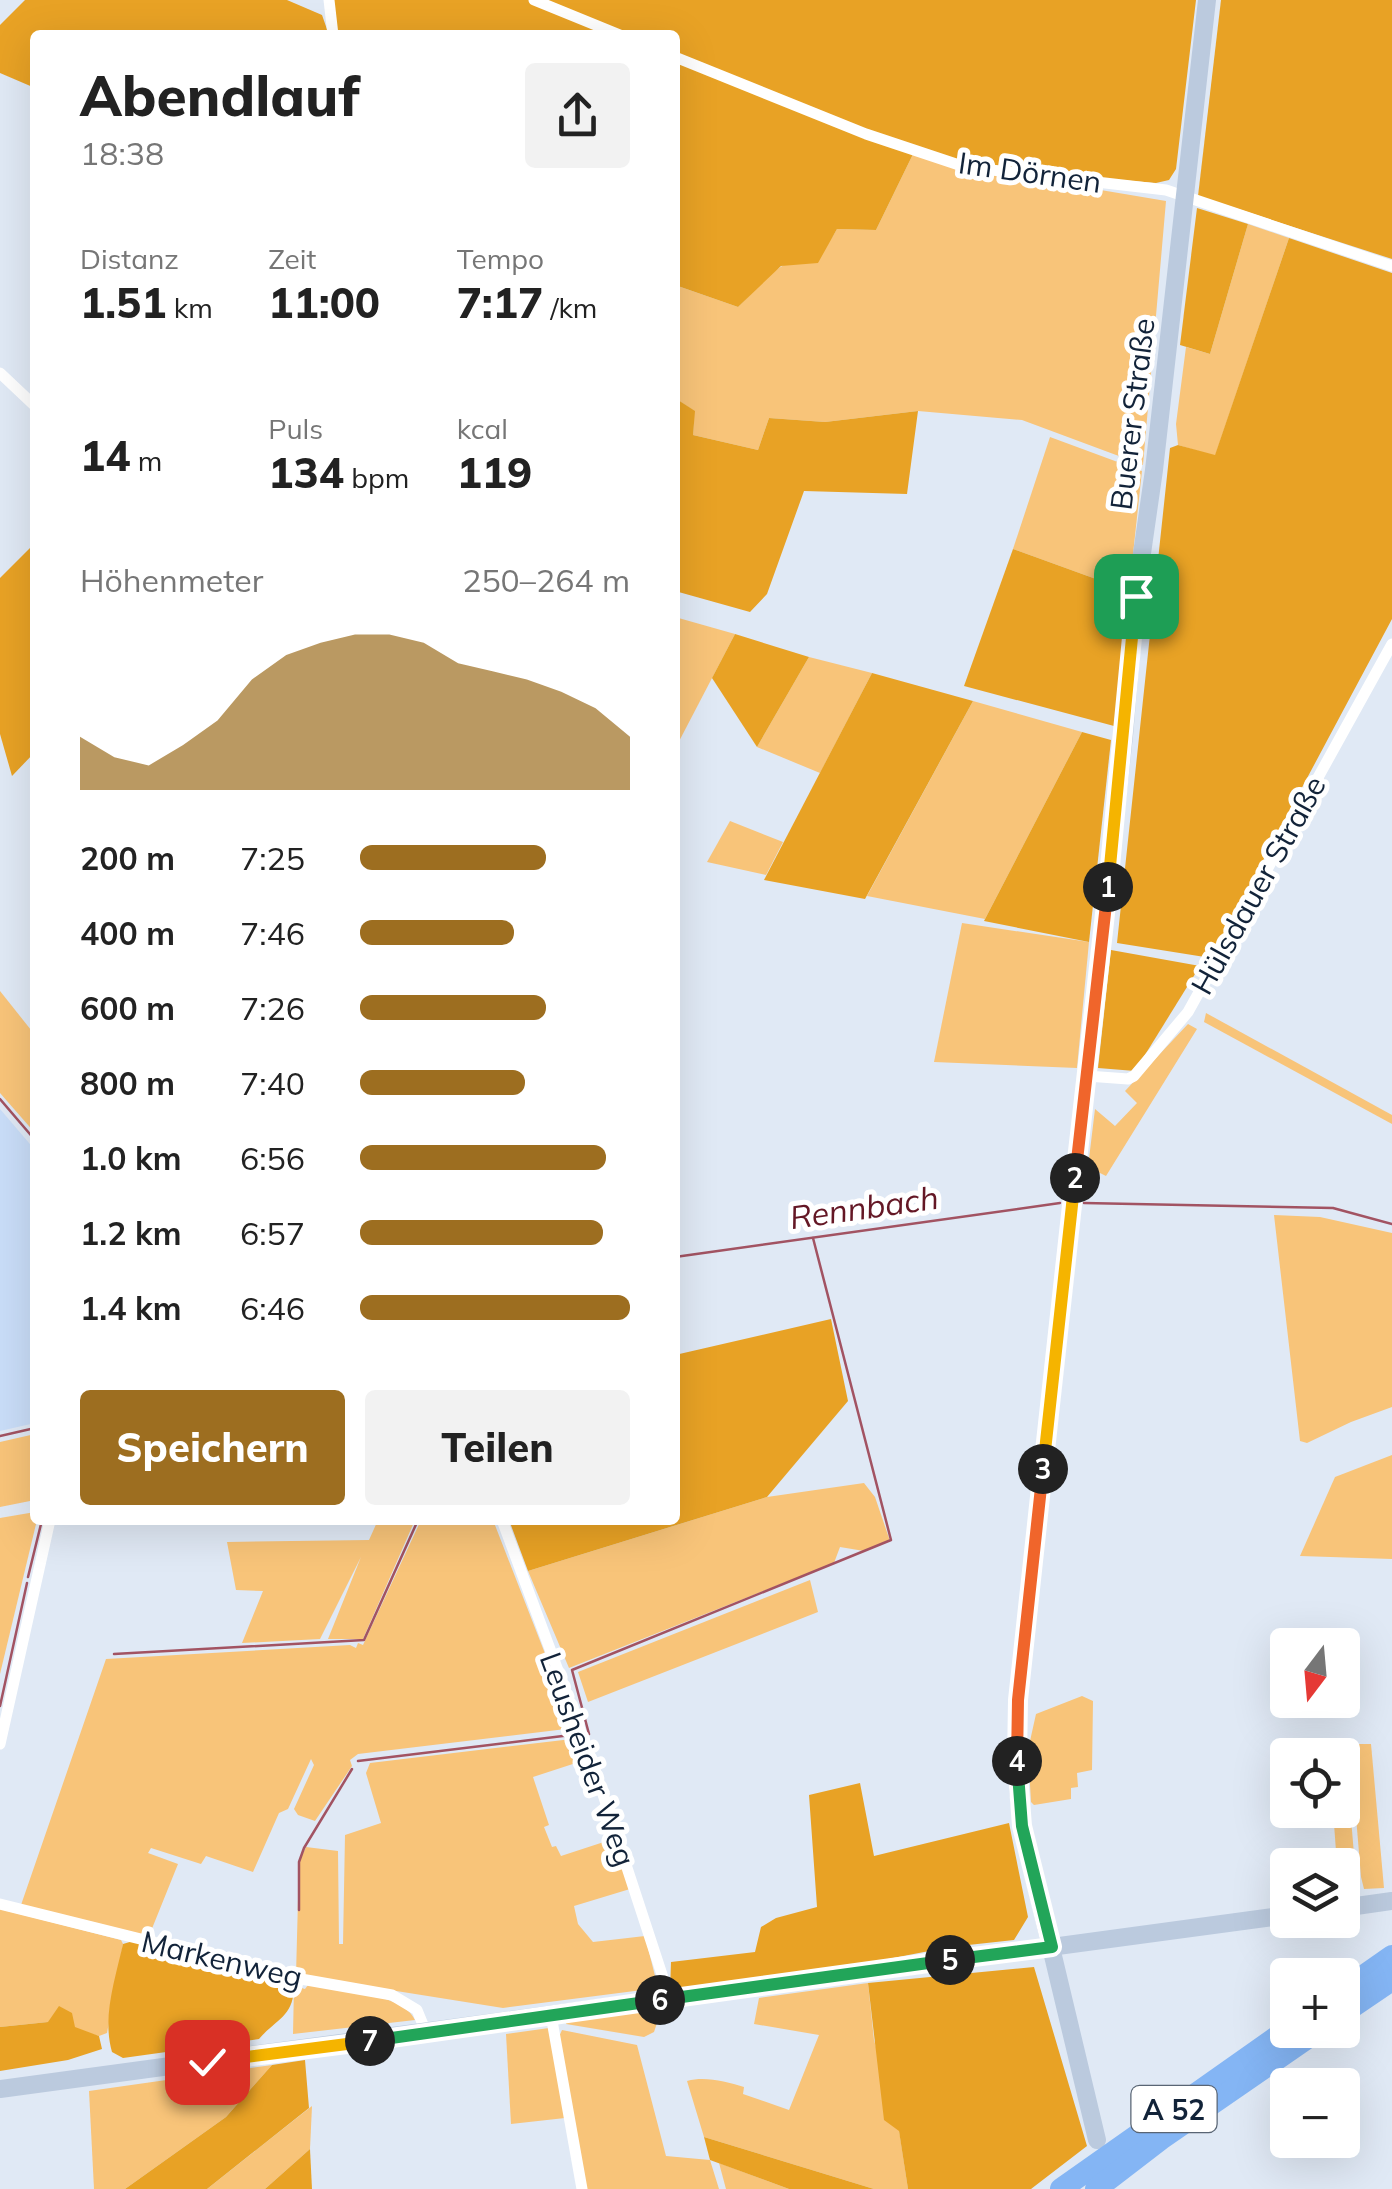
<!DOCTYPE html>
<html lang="de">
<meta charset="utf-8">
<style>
:root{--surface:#fff;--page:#f2f2f2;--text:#222;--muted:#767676;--accent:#9d6e20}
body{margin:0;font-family:Mulish,sans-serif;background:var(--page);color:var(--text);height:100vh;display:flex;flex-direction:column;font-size:38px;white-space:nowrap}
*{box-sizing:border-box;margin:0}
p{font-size:32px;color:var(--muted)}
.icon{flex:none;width:55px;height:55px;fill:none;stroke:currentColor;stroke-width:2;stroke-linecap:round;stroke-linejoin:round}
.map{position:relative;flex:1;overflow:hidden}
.panel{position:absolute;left:30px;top:30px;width:650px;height:1495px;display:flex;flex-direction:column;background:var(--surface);border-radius:10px;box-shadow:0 10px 40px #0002}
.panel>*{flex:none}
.needle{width:65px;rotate:196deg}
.controls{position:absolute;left:1270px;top:1628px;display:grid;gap:20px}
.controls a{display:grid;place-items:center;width:90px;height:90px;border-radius:10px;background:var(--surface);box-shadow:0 10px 40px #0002;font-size:50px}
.pin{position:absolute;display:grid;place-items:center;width:85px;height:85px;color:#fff;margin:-42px;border-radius:20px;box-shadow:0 5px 15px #0006}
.km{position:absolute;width:50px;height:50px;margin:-25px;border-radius:50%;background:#222;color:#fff;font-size:28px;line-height:50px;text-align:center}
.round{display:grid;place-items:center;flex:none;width:105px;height:105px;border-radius:10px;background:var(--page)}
.overview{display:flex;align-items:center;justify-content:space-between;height:170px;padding:0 50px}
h1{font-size:55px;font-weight:800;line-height:75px}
.figures{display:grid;grid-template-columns:repeat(3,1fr);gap:15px;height:170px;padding:10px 50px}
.figures div{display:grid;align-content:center}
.figures b{font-size:42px;font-weight:800}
.figures small{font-size:28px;font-weight:400}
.figures p{font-size:28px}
.chart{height:280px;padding:20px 50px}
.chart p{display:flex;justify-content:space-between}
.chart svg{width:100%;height:180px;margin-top:10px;fill:var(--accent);opacity:.7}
.cta{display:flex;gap:20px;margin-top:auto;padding:20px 50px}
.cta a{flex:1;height:115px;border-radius:10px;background:var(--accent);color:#fff;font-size:40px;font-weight:800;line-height:115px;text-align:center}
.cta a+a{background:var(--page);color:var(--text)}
ul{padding:0 50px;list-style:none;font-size:32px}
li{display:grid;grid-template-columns:160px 120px 1fr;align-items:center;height:75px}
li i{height:25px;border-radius:12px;background:var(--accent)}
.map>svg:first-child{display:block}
</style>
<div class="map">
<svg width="1392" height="2189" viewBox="0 0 1392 2189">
<rect width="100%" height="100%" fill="#e0e9f5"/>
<polygon fill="#c9ddf8" points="0,1109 35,1150 35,1423 0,1431"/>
<g fill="#f8c479">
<path d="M915 150 965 167 1166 201 1143 465 1022 420 918 411 825 422 769 418 758 450 693 435 694 411 675 398V285L738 307C751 295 764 278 779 268 802 253 821 260 837 229L876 230Z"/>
<polygon points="1248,224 1289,238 1215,456 1178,445 1176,424 1186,347 1210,354"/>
<polygon points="1050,437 1142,471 1129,591 1013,549"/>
<polygon points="675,617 735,634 675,749"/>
<polygon points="809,657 872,673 820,773 757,747"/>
<polygon points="973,701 1082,732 985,919 867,896"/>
<polygon points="730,821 783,842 766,875 707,862"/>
<polygon points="962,923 1089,942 1077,1068 934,1062"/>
<polygon points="0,991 35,1035 35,1133 0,1093"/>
<polygon points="1206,1013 1392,1115 1392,1124 1204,1022"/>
<polygon points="1188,1024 1197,1029 1106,1176 1088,1167 1095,1109 1115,1126 1137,1103 1125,1091"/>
<polygon points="1274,1215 1320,1217 1392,1233 1392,1407 1351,1422 1307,1443 1300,1441"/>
<polygon points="35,1434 35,1500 0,1507 0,1442"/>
<polygon points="1392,1455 1392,1559 1300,1556 1335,1477"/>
<polygon points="864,1483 875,1497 890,1541 864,1551 840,1547 834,1563 569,1668 528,1571 767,1497"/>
<polygon points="35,1512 37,1520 0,1674 0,1518"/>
<polygon points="378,1520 415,1520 363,1639 328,1639 361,1557 320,1639 242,1643 263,1591 236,1590 227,1542 369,1540"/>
<polygon points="421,1520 493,1520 574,1728 358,1754 350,1760 352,1766 315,1821 298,1815 294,1809 314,1765 311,1759 288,1809 279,1813 253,1872 206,1856 201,1864 151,1848 148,1853 178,1864 149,1936 21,1905 106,1659 350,1645 356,1648 358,1643 363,1645"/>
<polygon points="810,1580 818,1612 588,1702 578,1672"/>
<polygon points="1082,1696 1093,1701 1092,1770 1077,1773 1078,1787 1071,1788 1071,1799 1034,1805 1031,1802 1028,1750 1036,1714"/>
<polygon points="572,1739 582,1761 533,1777 549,1825 544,1827 552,1847 556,1846 561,1856 613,1839 630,1889 574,1906 578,1924 593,1942 645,1936 658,1988 503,2008 296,1975 299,1862 306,1847 338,1851 339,1944 343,1944 345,1835 381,1823 366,1773 370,1763"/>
<polygon points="1350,1744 1371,1744 1384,1888 1364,1889 1361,1877"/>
<polygon points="1343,1759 1346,1759 1357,1890 1343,1892 1342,1865 1337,1865 1333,1810 1342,1810"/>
<polygon points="0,1909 121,1940 123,1944 107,2033 99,2036 48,2022 0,2027"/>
<path d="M868 1983 874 2040 899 2130 908 2189H874L704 2137 687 2081C706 2076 726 2082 744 2087L743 2094 789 2110 819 2035 754 2024 759 1998Z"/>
<path d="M308 1985C336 1990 404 1993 415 2020L293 2034 294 1986 305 1989Z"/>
<polygon points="658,2006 660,2014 654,2032 644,2037 566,2024 568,2018"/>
<polygon points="549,2028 565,2118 511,2124 506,2034"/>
<polygon points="562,2030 637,2045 666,2156 710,2160 719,2189 586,2189 558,2039"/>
<polygon points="272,2065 226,2117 125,2189 94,2189 89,2091"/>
<polygon points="312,2106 310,2149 265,2189 207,2189"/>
<polygon points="719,2163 789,2189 726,2189"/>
</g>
<g fill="#e8a225">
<polygon points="25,0 287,0 322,15 329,35 35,35 35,88 0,73 0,25"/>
<polygon points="329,0 1196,0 1176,169 1169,180 1156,183 965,167 915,150 876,230 837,229 818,263 781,266 738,307 675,285 675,35 333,35"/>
<polygon points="1221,0 1392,0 1392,259 1198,196"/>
<polygon points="1197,208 1248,224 1210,354 1180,345"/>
<polygon points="1289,238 1392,273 1392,619 1211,958 1117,943 1170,448 1178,445 1215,455"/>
<polygon points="675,398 695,411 693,435 758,450 769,418 825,422 918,411 907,494 804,491 767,594 750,612 675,591"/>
<polygon points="35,543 35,752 12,776 0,734 0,578"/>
<polygon points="1013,549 1129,591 1114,726 964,686"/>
<polygon points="735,634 809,657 757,747 712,678"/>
<polygon points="872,673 973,701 865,899 764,880"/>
<polygon points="1082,732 1111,740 1089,942 984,921"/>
<polygon points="1111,950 1200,966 1135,1071 1098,1068"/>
<polygon points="831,1319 848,1401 767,1497 528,1571 509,1520 675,1520 675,1355"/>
<polygon points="860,1783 874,1856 1009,1823 1028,1917 1014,1940 950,1947 867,1963 670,1993 671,1962 755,1952 761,1927 776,1918 817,1907 809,1795"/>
<path d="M133 1941 155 1951 294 1985C294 2017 277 2018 259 2039L123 2058 112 2052C102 2017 115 1980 123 1944Z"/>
<polygon points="1034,1967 1087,2146 1031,2189 908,2189 899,2131 884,2120 868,1983"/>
<polygon points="59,2006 72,2013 75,2027 99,2036 102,2049 68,2060 0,2071 0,2027 48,2022"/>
<polygon points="305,2060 309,2108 207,2189 125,2189 226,2117 272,2065"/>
<polygon points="704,2137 874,2189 789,2189 710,2160"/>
<polygon points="310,2149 312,2189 265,2189"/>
</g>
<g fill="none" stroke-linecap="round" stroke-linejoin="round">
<g stroke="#a25362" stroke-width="2.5">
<polyline points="0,1099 35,1140"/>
<polyline points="1084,1203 1333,1208 1392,1224"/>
<polyline points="675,1257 1060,1203"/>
<polyline points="0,1436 35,1428"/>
<polyline points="28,1577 42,1520"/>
<polyline points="114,1654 364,1640 418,1520"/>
<polyline points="0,1706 27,1583"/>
<polyline points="589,1734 572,1670 891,1540 813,1238"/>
<polyline points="358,1761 571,1735"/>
<polyline points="299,1910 299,1862 304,1848 352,1769"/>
</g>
<g stroke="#fff" stroke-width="11">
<polyline points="329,0 333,35"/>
<polyline points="534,0 620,35"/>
<polyline points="675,57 866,134 965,167 1166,190 1392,266"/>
<polyline points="0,373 35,406"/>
<polyline points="1087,1076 1128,1079 1134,1076 1188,1012 1392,644"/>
<polyline points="502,1520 595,1770 670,1999"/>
<polyline points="0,1744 50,1520"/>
<polyline points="0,1904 301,1979 392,1995 417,2010 426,2032"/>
<polyline points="551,2015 582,2189"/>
</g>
<g stroke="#bbcade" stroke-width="18">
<polyline points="1342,1908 1392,1901"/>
<polyline points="0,2089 1288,1915"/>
<polyline points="1097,2140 1022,1826 1018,1787 1018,1700 1124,736 1136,595 1154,470 1207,0"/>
</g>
<g stroke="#84b5f4" stroke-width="22">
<polyline points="1342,1991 1392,1956"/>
<polyline points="1342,2014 1392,1980"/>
<polyline points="1061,2189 1288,2029"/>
<polyline points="1096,2189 1161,2139 1319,2030"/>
</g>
</g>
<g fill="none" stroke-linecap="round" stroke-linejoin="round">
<g stroke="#fff" stroke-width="20">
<polyline id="split-1" points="1108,887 1136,596"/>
</g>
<g stroke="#fff" stroke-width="20">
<polyline id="split-2" points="1075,1178 1108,887"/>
</g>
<g stroke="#fff" stroke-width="20">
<polyline id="split-3" points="1043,1469 1075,1178"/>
</g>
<g stroke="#fff" stroke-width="20">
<polyline id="split-4" points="1017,1761 1018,1700 1043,1469"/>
</g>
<g stroke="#fff" stroke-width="20">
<polyline id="split-5" points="950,1960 1052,1947 1022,1826 1017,1761"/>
</g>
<g stroke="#fff" stroke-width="20">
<polyline id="split-6" points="660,2000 950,1960"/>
</g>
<g stroke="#fff" stroke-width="20">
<polyline id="split-7" points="370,2041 660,2000"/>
</g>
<g stroke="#fff" stroke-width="20">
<polyline id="split-8" points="207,2062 370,2041"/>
</g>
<use href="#split-1" stroke="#f5b400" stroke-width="12"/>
<use href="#split-2" stroke="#f0652b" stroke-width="12"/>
<use href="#split-3" stroke="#f5b400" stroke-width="12"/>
<use href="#split-4" stroke="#f0652b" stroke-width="12"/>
<use href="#split-5" stroke="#22a559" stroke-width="12"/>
<use href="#split-6" stroke="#22a559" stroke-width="12"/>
<use href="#split-7" stroke="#22a559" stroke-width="12"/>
<use href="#split-8" stroke="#f5b400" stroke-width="12"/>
</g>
<g text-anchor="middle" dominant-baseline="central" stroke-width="10" stroke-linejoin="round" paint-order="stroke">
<rect fill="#fff" stroke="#596574" stroke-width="2.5" x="1131.5" y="2086" width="85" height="46" rx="8"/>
<g font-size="28" font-weight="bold" fill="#122339">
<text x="1174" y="2109">A 52</text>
</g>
<g font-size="30" fill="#122339" stroke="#fff">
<text transform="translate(1030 172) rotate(8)">Im Dörnen</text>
<text transform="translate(1132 414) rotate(-83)">Buerer Straße</text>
<text transform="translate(1258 885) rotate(-61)">Hülsdauer Straße</text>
<text transform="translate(588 1759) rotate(70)">Leusheider Weg</text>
<text transform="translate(222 1959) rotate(13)">Markenweg</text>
</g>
<g font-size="32" font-style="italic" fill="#641725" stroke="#fff">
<text transform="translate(864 1207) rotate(-8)">Rennbach</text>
</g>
</g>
</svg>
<div class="controls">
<a><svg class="needle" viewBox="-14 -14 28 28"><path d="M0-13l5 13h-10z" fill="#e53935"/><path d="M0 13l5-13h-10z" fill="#767676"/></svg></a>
<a><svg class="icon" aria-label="locate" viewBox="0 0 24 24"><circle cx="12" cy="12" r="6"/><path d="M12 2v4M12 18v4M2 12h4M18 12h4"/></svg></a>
<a><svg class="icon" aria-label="layers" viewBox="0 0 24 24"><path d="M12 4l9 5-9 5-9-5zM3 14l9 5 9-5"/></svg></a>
<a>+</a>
<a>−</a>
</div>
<div class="pin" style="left:1136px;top:596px;background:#1e9e55"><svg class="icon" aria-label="arrive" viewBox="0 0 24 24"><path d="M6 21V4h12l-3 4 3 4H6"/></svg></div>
<div class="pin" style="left:207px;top:2062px;background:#d93025"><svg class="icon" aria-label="check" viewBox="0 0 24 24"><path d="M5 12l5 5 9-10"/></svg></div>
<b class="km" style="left:1108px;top:887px">1</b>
<b class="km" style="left:1075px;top:1178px">2</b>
<b class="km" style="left:1043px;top:1469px">3</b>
<b class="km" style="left:1017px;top:1761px">4</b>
<b class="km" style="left:950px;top:1960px">5</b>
<b class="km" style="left:660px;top:2000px">6</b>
<b class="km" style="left:370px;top:2041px">7</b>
<section class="panel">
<div class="overview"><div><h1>Abendlauf</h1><p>18:38</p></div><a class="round"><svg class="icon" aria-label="share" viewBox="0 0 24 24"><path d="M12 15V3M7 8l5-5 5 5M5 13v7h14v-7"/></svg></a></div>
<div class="figures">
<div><p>Distanz</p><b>1.51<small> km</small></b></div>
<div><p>Zeit</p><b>11:00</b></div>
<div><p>Tempo</p><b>7:17<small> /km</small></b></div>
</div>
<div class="figures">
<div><b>14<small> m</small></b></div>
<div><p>Puls</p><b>134<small> bpm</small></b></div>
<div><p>kcal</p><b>119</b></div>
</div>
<div class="chart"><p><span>Höhenmeter</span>250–264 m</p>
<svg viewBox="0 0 160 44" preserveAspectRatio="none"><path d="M0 44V31L10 36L20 38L30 33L40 27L50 17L60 11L70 8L80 6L90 6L100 8L110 13L120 15L130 17L140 20L150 24L160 31V44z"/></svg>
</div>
<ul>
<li><b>200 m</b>7:25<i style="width:69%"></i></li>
<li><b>400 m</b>7:46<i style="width:57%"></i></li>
<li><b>600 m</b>7:26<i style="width:69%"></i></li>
<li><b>800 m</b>7:40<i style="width:61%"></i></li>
<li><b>1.0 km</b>6:56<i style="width:91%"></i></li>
<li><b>1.2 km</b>6:57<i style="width:90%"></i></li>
<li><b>1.4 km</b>6:46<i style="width:100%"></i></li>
</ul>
<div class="cta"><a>Speichern</a><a>Teilen</a></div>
</section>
</div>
